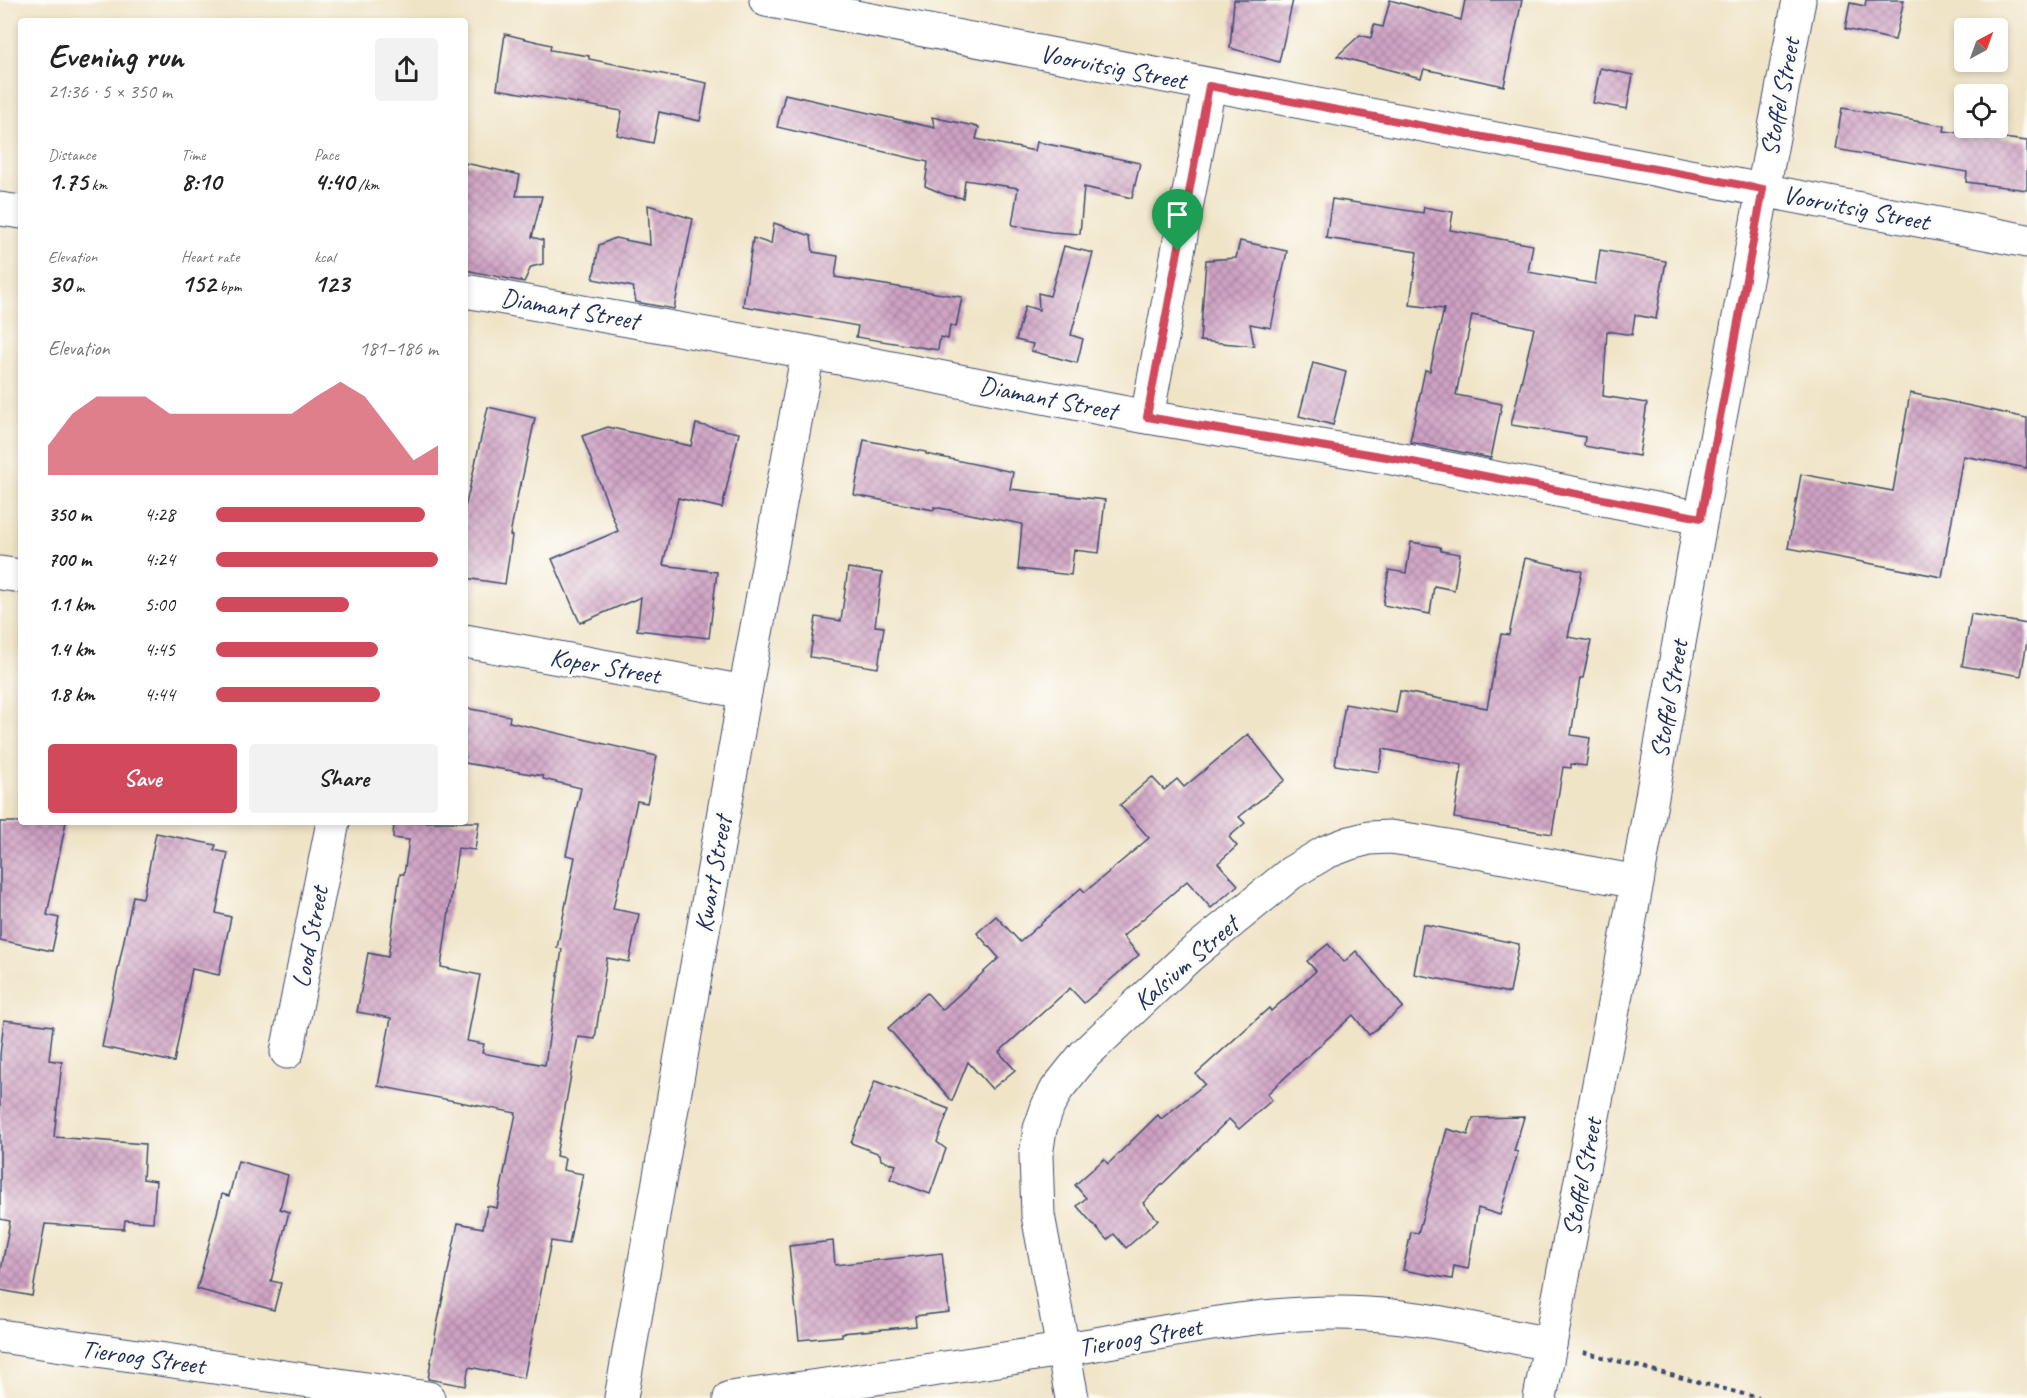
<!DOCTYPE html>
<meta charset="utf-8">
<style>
:root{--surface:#fff;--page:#f2f2f2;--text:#222;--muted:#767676;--accent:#d1495b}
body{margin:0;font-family:Caveat,sans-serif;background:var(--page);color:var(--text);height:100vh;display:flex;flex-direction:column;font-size:22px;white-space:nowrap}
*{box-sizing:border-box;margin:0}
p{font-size:20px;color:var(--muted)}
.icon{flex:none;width:33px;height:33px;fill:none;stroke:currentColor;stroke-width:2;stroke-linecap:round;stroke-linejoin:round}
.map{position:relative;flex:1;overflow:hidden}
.sheet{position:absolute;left:18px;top:18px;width:450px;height:807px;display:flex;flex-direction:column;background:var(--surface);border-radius:6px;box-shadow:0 3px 9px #0003}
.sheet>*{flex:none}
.needle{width:39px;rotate:41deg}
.tools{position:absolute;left:1954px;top:18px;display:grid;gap:12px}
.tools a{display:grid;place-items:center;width:54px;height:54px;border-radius:6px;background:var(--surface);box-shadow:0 3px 9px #0003;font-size:30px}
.pin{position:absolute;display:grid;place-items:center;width:51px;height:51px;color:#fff;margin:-62px -26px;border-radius:50% 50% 50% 0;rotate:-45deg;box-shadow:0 0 6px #0007}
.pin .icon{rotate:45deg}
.round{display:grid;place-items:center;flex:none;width:63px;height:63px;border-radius:6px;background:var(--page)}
.overview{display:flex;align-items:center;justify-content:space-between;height:102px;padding:0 30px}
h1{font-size:33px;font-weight:800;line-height:45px}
.stats{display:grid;grid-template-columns:repeat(3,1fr);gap:9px;height:102px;padding:6px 30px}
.stats div{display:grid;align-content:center}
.stats b{font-size:26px;font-weight:800}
.stats small{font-size:16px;font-weight:400}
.stats p{font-size:16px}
.chart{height:168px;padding:12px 30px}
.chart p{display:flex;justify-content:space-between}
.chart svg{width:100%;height:108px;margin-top:6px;fill:var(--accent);opacity:.7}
.primary-button{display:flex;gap:12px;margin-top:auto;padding:12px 30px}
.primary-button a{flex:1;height:69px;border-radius:6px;background:var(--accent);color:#fff;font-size:24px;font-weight:800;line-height:69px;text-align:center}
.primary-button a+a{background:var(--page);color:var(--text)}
ul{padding:0 30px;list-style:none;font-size:20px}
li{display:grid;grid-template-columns:96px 72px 1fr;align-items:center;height:45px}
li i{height:15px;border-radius:8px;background:var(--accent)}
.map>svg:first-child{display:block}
</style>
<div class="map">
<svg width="2027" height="1398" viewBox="0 0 2027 1398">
<defs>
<pattern id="building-cross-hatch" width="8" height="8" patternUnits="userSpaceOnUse" patternTransform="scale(1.5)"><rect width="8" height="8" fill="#cfa2c3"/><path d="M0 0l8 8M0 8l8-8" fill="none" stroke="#a784a2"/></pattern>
</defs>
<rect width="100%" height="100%" fill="#fdfcf7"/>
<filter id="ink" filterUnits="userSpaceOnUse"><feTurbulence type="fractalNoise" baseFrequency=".0167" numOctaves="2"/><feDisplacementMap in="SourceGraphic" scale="12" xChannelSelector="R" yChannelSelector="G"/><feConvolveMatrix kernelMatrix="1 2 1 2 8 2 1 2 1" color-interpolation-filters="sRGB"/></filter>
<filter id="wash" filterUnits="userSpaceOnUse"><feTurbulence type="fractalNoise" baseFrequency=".008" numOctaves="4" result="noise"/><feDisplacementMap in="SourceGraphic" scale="24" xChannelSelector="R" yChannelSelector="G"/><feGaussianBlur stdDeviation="1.35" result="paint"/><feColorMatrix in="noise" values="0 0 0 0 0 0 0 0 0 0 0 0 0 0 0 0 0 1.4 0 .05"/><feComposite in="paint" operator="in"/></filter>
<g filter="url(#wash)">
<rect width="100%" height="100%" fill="#f0e4c7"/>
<g id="blocks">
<g fill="url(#building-cross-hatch)">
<polygon points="1234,0 1293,0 1279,62 1230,48"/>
<polygon points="1390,0 1461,20 1465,0 1522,0 1504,86 1424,69 1421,78 1337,56 1360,35 1371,38 1374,25 1383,27"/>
<polygon points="1866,0 1904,0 1895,40 1845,29 1850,3 1865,6"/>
<polygon points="505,34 551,45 550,50 589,56 589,59 707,83 700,121 659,112 653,143 617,135 622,111 497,89"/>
<polygon points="1600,68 1633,75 1627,109 1593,103"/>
<polygon points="785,94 935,128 932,117 979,127 976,139 1035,151 1037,142 1140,163 1132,198 1084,187 1080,234 1051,232 1012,225 1018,188 965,180 963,198 946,195 925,186 928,162 777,127"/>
<polygon points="1842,108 1945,126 1944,131 2027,141 2027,190 1966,182 1967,172 1835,149"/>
<polygon points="465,163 520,175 516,196 542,196 532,237 543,240 543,264 531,267 524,282 465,270"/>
<polygon points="1332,199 1423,213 1424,207 1453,212 1450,230 1533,245 1528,272 1595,284 1600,250 1666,261 1656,319 1635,315 1632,335 1607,331 1603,396 1647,403 1639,456 1584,446 1585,437 1511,425 1534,328 1472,315 1456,395 1502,404 1491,458 1410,442 1425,370 1430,371 1444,309 1410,305 1417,252 1326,238"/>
<polygon points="648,205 693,219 674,309 636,302 633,287 593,279 599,245 615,238 650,245"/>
<polygon points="774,223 811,236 813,252 838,256 835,277 962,297 956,327 950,325 948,339 940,337 938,350 856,337 858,326 743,306 753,238 771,244"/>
<polygon points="1240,241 1287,251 1271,328 1250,324 1254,346 1200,341 1206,260 1236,258"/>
<polygon points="1064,246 1093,253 1071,335 1083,339 1077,363 1031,351 1033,344 1016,340 1025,306 1039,310 1038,293 1050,296"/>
<polygon points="1313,363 1346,372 1333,425 1299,416"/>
<polygon points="1910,393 2027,418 2027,468 1963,456 1942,577 1788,548 1801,474 1893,491"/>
<polygon points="488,407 535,418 521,485 520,483 510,535 512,536 505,584 465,578 465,508"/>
<polygon points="696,424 739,433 722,508 678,498 663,565 717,572 709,638 637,630 641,597 580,623 552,559 618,531 582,436 608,427 691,446"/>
<polygon points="864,440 926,452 926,454 1013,472 1010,489 1105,500 1099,553 1074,550 1071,575 1018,569 1022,524 934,507 934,510 854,495"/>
<polygon points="1411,542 1440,547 1441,551 1460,554 1454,590 1434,586 1430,614 1383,605 1389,570 1406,573"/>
<polygon points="1525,558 1582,571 1568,637 1591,641 1583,678 1580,678 1571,735 1590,738 1586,766 1571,764 1571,768 1563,767 1552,834 1454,818 1462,765 1383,749 1379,772 1335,765 1345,704 1396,713 1400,691 1487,708 1501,634 1509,635"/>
<polygon points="848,568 882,573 875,626 884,627 878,668 810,657 816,617 841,621"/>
<polygon points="1971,614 2027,624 2027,642 2021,676 1962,666"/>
<polygon points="465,708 510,716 509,722 657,756 647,803 637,801 613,909 639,914 629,962 607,958 595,1039 578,1037 556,1156 565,1158 563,1170 583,1174 569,1244 551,1241 524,1378 469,1367 465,1386 428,1379 436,1331 458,1223 483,1228 487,1206 497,1208 516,1113 378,1086 391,1018 357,1012 368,953 388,957 400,874 404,874 409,840 393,838 394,822 479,822 475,850 458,848 441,967 480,975 467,1041 484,1044 482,1053 545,1065 562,949 557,948 575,857 566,855 581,788 543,779 543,776 465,763"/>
<polygon points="1248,734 1285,780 1239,817 1245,823 1229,837 1237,846 1218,863 1238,885 1211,908 1187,881 1123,936 1139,955 1084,1003 1070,988 999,1052 1015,1070 992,1089 968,1062 952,1101 888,1028 927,993 942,1010 999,958 977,933 996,916 1020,942 1081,888 1085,892 1149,838 1120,805 1152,777 1164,790 1177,779 1184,787"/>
<polygon points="0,822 66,822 47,915 59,918 52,951 0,940"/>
<polygon points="156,833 216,845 214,850 228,853 216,913 231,917 219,975 192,969 174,1062 102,1047 133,896 143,898"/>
<polygon points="1423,924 1519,944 1510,993 1414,974"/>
<polygon points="1328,944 1344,962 1356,951 1403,1007 1369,1035 1353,1015 1267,1094 1272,1100 1239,1129 1229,1119 1143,1203 1158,1220 1126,1248 1114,1234 1107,1240 1077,1206 1086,1198 1075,1185 1104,1159 1108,1164 1158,1115 1161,1119 1205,1084 1196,1074 1269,1008 1271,1011 1316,971 1307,961"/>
<polygon points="4,1020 53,1026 49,1060 62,1062 54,1137 145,1144 143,1179 156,1181 153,1222 125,1220 124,1229 45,1224 32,1296 0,1290 0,1276 10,1221 0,1219 0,1055"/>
<polygon points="875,1081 949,1109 937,1142 946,1149 930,1194 890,1179 896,1165 881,1160 880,1154 851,1143"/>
<polygon points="1524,1117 1514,1151 1518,1152 1500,1215 1478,1208 1468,1269 1454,1266 1452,1279 1403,1270 1411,1232 1418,1233 1447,1129 1468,1135 1473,1118"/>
<polygon points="238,1161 288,1175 280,1209 289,1212 271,1281 281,1283 274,1310 197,1289 222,1194 229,1196"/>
<polygon points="833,1241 835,1265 942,1253 949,1312 915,1316 916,1326 842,1333 842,1336 799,1340 789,1246"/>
</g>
</g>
</g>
<g filter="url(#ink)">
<use href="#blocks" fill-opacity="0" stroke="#3b4a6e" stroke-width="1.5"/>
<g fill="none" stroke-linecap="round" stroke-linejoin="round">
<g stroke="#3b4a6e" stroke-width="35">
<g id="minor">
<path d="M766 0C1186 81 1607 159 2027 241"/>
<polyline points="0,209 21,212"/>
<polyline points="465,291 808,352 1147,417 1392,458 1701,518"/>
<polyline points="1147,417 1209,86"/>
<polyline points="0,573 21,576"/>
<polyline points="465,641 745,692"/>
<polyline points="287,1052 333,822"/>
<polyline points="0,1336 428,1398"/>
<polyline points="621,1398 745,692 808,352"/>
<path d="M730 1398C842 1383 954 1368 1066 1349 1165 1333 1266 1308 1367 1314 1428 1317 1490 1333 1550 1344"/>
<polyline points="1072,1398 1038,1215 1036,1155 1040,1129 1048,1106 1057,1089 1085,1054 1188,957 1291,873 1326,852 1350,843 1369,838 1390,837 1425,842 1637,882"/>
<polyline points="1540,1398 1637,882 1701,518 1799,0"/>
</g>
</g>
<polyline stroke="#3b4a6e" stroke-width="4" stroke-dasharray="4.5 4.5" stroke-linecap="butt" points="1583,1352 1759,1398"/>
<use href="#minor" stroke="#fff" stroke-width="33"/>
</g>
</g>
<g fill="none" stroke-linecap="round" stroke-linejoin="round" filter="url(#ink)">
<g stroke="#fff" stroke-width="12">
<polygon id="route" points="1209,86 1763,189 1701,518 1392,458 1147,417"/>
</g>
<use href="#route" stroke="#d1495b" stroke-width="8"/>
</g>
<g text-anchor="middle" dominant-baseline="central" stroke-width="6" stroke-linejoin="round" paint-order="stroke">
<g font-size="26" fill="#1b2f5e" stroke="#fdfcf7">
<text transform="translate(1113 67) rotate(11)">Vooruitsig Street</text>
<text transform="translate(1780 97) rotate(-79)">Stoffel Street</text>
<text transform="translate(1856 208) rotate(11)">Vooruitsig Street</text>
<text transform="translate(570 309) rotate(10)">Diamant Street</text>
<text transform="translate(1048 398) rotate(11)">Diamant Street</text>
<text transform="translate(605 666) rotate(10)">Koper Street</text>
<text transform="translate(1669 699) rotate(-80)">Stoffel Street</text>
<text transform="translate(713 874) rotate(-80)">Kwart Street</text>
<text transform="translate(310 937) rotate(-79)">Lood Street</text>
<text transform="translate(1186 963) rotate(-41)">Kalsium Street</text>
<text transform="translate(1582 1177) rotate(-79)">Stoffel Street</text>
<text transform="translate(1140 1337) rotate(-10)">Tieroog Street</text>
<text transform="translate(143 1357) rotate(8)">Tieroog Street</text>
</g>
</g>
</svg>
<div class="tools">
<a><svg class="needle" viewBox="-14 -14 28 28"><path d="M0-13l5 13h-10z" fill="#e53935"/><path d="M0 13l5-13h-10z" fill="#767676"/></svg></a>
<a><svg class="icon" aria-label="locate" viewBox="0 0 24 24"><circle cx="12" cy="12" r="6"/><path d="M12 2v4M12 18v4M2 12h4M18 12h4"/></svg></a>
</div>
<div class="pin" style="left:1178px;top:251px;background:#1e9e55"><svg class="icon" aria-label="arrive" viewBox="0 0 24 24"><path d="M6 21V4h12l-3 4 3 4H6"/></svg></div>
<section class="sheet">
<div class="overview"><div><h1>Evening run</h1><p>21:36 · 5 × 350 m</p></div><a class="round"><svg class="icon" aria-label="share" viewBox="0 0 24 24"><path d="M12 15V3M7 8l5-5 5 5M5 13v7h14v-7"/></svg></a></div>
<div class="stats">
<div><p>Distance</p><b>1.75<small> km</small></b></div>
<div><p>Time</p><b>8:10</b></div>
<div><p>Pace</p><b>4:40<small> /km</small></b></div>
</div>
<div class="stats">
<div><p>Elevation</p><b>30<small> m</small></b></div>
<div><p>Heart rate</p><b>152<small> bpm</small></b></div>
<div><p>kcal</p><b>123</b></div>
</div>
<div class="chart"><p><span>Elevation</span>181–186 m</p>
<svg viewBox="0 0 160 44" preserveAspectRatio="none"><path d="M0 44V32L10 19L20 12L30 12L40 12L50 19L60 19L70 19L80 19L90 19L100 19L110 12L120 6L130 12L140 25L150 38L160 32V44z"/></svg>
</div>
<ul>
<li><b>350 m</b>4:28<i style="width:94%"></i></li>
<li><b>700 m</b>4:24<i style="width:100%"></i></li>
<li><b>1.1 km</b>5:00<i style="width:60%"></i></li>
<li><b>1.4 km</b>4:45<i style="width:73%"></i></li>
<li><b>1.8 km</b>4:44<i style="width:74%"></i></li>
</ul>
<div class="primary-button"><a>Save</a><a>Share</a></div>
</section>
</div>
